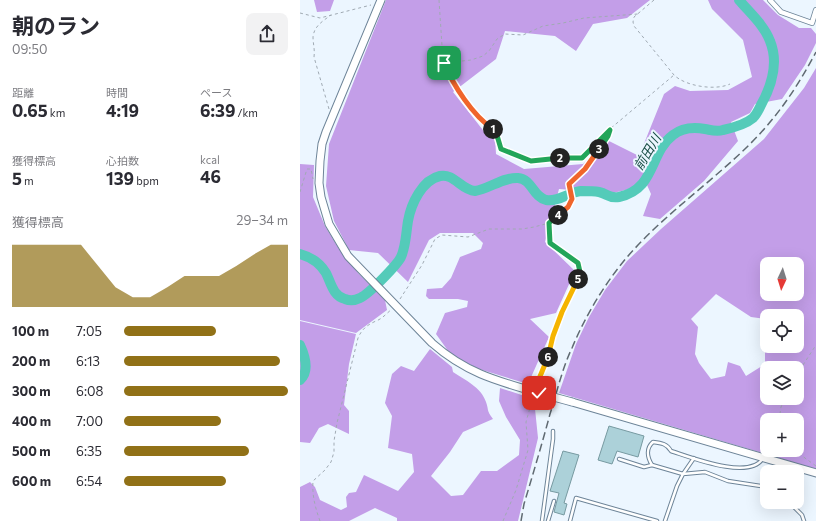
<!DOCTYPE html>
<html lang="ja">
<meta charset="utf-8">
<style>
:root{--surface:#fff;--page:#f2f2f3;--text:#2b2b33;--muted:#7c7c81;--accent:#917117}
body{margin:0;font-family:Commissioner,"Noto Sans JP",sans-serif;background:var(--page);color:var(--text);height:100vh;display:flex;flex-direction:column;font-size:15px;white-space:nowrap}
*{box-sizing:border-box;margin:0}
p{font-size:13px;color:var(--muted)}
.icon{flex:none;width:22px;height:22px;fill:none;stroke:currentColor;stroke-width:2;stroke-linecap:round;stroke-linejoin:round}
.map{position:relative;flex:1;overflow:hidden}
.details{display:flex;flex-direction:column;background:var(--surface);width:300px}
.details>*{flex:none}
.needle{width:26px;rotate:184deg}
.tools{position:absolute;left:460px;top:257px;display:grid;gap:8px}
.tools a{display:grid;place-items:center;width:44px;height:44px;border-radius:8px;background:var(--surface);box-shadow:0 4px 16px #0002;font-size:20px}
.pin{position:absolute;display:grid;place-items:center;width:34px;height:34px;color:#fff;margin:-17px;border-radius:8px;box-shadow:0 2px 6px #0006}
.km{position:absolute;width:20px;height:20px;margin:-10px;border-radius:50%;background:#222;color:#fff;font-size:11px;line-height:20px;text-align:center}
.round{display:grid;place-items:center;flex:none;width:42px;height:42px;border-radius:8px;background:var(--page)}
.headline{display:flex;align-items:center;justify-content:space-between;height:68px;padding:0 12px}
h1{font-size:22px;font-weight:700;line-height:30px}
.stats{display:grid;grid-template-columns:repeat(3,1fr);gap:6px;height:68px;padding:4px 12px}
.stats div{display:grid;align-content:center}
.stats b{font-size:17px;font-weight:700}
.stats small{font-size:11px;font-weight:400}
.stats p{font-size:11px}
.chart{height:112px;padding:8px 12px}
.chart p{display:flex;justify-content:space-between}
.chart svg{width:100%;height:72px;margin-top:4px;fill:var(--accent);opacity:.7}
ul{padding:0 12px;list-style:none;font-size:13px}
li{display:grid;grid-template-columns:64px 48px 1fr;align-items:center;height:30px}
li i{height:10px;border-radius:5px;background:var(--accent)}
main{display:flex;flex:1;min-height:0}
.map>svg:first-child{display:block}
</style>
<main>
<section class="details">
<div class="headline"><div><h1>朝のラン</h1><p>09:50</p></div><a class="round"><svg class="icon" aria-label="share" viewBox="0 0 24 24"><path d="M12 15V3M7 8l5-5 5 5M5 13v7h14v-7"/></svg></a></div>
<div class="stats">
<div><p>距離</p><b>0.65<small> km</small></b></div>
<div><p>時間</p><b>4:19</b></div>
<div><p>ペース</p><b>6:39<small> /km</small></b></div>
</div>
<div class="stats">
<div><p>獲得標高</p><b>5<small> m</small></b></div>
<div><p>心拍数</p><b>139<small> bpm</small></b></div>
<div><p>kcal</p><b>46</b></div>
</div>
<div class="chart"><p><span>獲得標高</span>29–34 m</p>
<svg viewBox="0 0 160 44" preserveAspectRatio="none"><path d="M0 44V6L10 6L20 6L30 6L40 6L50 19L60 32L70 38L80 38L90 32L100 25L110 25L120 25L130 19L140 12L150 6L160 6V44z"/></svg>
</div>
<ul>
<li><b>100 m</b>7:05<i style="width:56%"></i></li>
<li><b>200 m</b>6:13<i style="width:95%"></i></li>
<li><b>300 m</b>6:08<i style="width:100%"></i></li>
<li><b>400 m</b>7:00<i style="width:59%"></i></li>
<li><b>500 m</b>6:35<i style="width:76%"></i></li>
<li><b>600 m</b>6:54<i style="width:62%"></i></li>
</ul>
</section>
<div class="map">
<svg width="516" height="521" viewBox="0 0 516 521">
<rect width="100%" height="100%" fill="#ecf6ff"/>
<g fill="#c39ee8" fill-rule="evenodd">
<polygon points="14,0 34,0 30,11 17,12"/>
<polygon points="86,0 350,0 327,18 293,24 276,51 255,36 205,31 196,59 153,92 186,134 195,136 196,154 224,169 283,164 309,141 339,156 364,94 375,86 390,91 428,90 452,77 443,40 412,9 408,0 463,0 478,15 499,28 511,28 516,34 516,43 505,65 482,99 455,104 450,113 431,122 438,141 404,181 360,219 343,216 351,194 347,185 313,193 259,189 245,242 275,271 256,313 230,319 249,337 228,384 179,369 151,355 136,334 145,313 167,307 168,301 158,299 129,299 126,296 127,289 142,288 151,278 160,257 181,249 183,243 173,233 140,233 129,240 108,282 78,253 49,250 34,221 26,186 29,144"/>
<path d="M516 68V469L259 393 276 344 289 317 305 290 327 261 361 229 464 139 504 88ZM467 264H497V294H467ZM416 294 451 317 467 319V316H497V346H467V331L465 333V364L446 376 440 366 428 362 425 376 411 379 399 363 395 354 398 327 391 319ZM467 368H497V398H467ZM467 420H497V450H467Z"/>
<polygon points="0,164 14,165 13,197 25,226 39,249 59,274 85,300 87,310 56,333 0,320"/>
<polygon points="0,321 56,334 49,364 44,405 49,411 49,434 28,424 19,428 10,443 0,442"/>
<path d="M130 349 152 367 153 372C165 380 181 387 186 402 189 410 186 410 193 419L163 432 150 452 131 476 151 496 163 495 181 471H197L219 455 220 440 206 417 199 401 200 388 234 399 238 438 218 521H97V518L75 508 49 521H0V487L10 482 15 487 20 500 41 510 47 507 46 497 49 493 56 492 64 475 98 491 114 472 112 454 88 448 92 416 85 403 92 374 101 366 114 371Z"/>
</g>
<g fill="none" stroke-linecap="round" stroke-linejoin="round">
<g stroke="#54cbb9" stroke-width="10">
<path d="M0 254C11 257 20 263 26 273 31 283 33 296 45 299 50 301 56 300 60 298 69 294 97 265 101 257 106 246 106 233 108 221 111 204 122 180 140 176 154 173 161 190 175 191 189 189 203 177 218 178 232 179 233 197 246 200 259 202 269 192 281 191 286 191 294 191 299 192 308 194 309 199 319 197 356 189 349 153 373 135 382 128 394 127 405 129 411 130 416 132 423 130 432 128 446 124 453 118 457 114 459 109 461 105 472 85 479 63 470 41 464 25 450 13 439 0"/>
<path d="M0 345C5 356 10 371 0 380"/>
</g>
</g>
<g fill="#acd1d9" stroke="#779aa1">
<polygon points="309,426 344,436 338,457 317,451 312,464 298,460"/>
<polygon points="263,451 279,455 264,503 267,504 264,515 254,512 259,493 250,491"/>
</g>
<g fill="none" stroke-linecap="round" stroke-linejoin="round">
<g stroke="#6d8498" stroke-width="4.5">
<g id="lane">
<path d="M394 458 383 474 352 465C347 457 346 448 353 442 362 443 367 444 371 451 390 457 450 481 463 458"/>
<polyline points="319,459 344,467 352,465"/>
<polyline points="489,502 502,515 504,521"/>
<polyline points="242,521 253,439 253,431"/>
<polyline points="248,521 254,501"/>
<polyline points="270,521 276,498 357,521"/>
<polyline points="365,521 377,486 383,474 405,472 428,481 467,487"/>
</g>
</g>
<g stroke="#6d8498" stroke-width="6">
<polyline id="street" points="470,0 481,12 512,23 516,10"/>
</g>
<g stroke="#6d8498" stroke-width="9">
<g id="secondary">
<path d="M81 0 26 132 22 144 20 161 19 183 21 197 29 224 48 256 132 343C166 373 197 381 239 393"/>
<polyline points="272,402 516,473"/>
</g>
</g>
<g stroke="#a0aab3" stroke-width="1" stroke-dasharray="3 3" stroke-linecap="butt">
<polyline points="139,0 143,61 146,67 160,94 169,105 180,118 196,132 201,149 231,161 264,157 282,158 304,134 374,75"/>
<path d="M354 0 334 17 333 22 334 26 374 75C385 86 415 91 430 84"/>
<polyline points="0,13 20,18 71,5"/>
<polyline points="144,63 171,60 183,56 189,51 197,39 205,34 223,35 243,26 263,23 284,18 338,14"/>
<path d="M29 109 14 57C15 49 13 44 13 37 14 26 23 21 31 15"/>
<polyline points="0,192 7,169 11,169 13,179"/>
<path d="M100 299 122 265 135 239 142 235 168 237 189 229H222L234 227 249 223 261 214 268 207 272 199 269 184C283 171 305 149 309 129"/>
<polyline points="497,382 503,365 516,345"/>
<polyline points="236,386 250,351 253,335 262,312 279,277 280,272 278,263 250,243 249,223"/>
<polyline points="479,420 481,407 485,398"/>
<polyline points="494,450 516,466"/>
<path d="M20 521C15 507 12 495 13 481L25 470 31 462 34 452V441L37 423 58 338C62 329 67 325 76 321 82 319 87 313 92 309"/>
<polyline points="203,521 216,490 228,450 226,422 233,397"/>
</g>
<use href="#lane" stroke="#fff" stroke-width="2.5"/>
<use href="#street" stroke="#fff" stroke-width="4.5"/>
<use href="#secondary" stroke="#fff" stroke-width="7"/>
<path stroke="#606a72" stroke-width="1.5" stroke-dasharray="8 4" stroke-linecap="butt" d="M221 521 224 504C233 474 242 444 250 414 257 392 262 369 272 348 285 317 302 288 323 262 360 217 410 184 451 143 478 116 498 86 516 52"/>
<g stroke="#6d8498" stroke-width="9" stroke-linecap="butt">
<polyline id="secondary-bridge" points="239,393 272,402"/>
</g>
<use href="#secondary-bridge" stroke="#fff" stroke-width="7"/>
</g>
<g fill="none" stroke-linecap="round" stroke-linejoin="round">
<g stroke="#fff" stroke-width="8">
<path id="split-1" d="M144 63C153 85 173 116 193 129"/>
</g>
<g stroke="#fff" stroke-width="8">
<polyline id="split-2" points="193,129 196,132 201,149 231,161 260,158"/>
</g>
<g stroke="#fff" stroke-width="8">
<polyline id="split-3" points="260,158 282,158 310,130 308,136 299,149"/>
</g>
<g stroke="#fff" stroke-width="8">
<polyline id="split-4" points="258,215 268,207 272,199 269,184 285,169 299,149"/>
</g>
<g stroke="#fff" stroke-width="8">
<polyline id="split-5" points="258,215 249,223 250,243 278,263 280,272 278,279"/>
</g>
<g stroke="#fff" stroke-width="8">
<polyline id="split-6" points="248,357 253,336 262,312 278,279"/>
</g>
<g stroke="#fff" stroke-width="8">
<polyline id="split-7" points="239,393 234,391 248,357"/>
</g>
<use href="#split-1" stroke="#f0652b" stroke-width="5"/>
<use href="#split-2" stroke="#22a559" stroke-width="5"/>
<use href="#split-3" stroke="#22a559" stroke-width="5"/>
<use href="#split-4" stroke="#f0652b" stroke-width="5"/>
<use href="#split-5" stroke="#22a559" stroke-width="5"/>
<use href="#split-6" stroke="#f5b400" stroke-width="5"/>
<use href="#split-7" stroke="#f5b400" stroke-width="5"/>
</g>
<g text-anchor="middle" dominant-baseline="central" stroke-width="4" stroke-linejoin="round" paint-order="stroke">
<g font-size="13" font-style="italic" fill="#1c5048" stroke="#ecf6ff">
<text transform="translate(347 152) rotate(-59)">前田川</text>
</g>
</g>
</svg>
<div class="tools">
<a><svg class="needle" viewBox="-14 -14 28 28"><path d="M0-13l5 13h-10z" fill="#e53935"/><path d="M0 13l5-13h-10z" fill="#7c7c81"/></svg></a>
<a><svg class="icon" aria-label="locate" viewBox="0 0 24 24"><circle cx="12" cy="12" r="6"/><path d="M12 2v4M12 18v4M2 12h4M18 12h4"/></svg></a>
<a><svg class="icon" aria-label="layers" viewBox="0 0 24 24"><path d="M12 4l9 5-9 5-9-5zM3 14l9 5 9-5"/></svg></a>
<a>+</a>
<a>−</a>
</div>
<div class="pin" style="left:144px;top:63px;background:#1e9e55"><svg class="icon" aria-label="arrive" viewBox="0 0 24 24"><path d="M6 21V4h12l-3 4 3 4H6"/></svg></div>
<div class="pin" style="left:239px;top:393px;background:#d93025"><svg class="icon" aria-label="check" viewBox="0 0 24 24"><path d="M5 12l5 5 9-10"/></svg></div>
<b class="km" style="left:193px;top:129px">1</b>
<b class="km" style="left:260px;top:158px">2</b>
<b class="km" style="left:299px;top:149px">3</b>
<b class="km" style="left:258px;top:215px">4</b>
<b class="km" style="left:278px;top:279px">5</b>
<b class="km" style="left:248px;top:357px">6</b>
</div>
</main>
